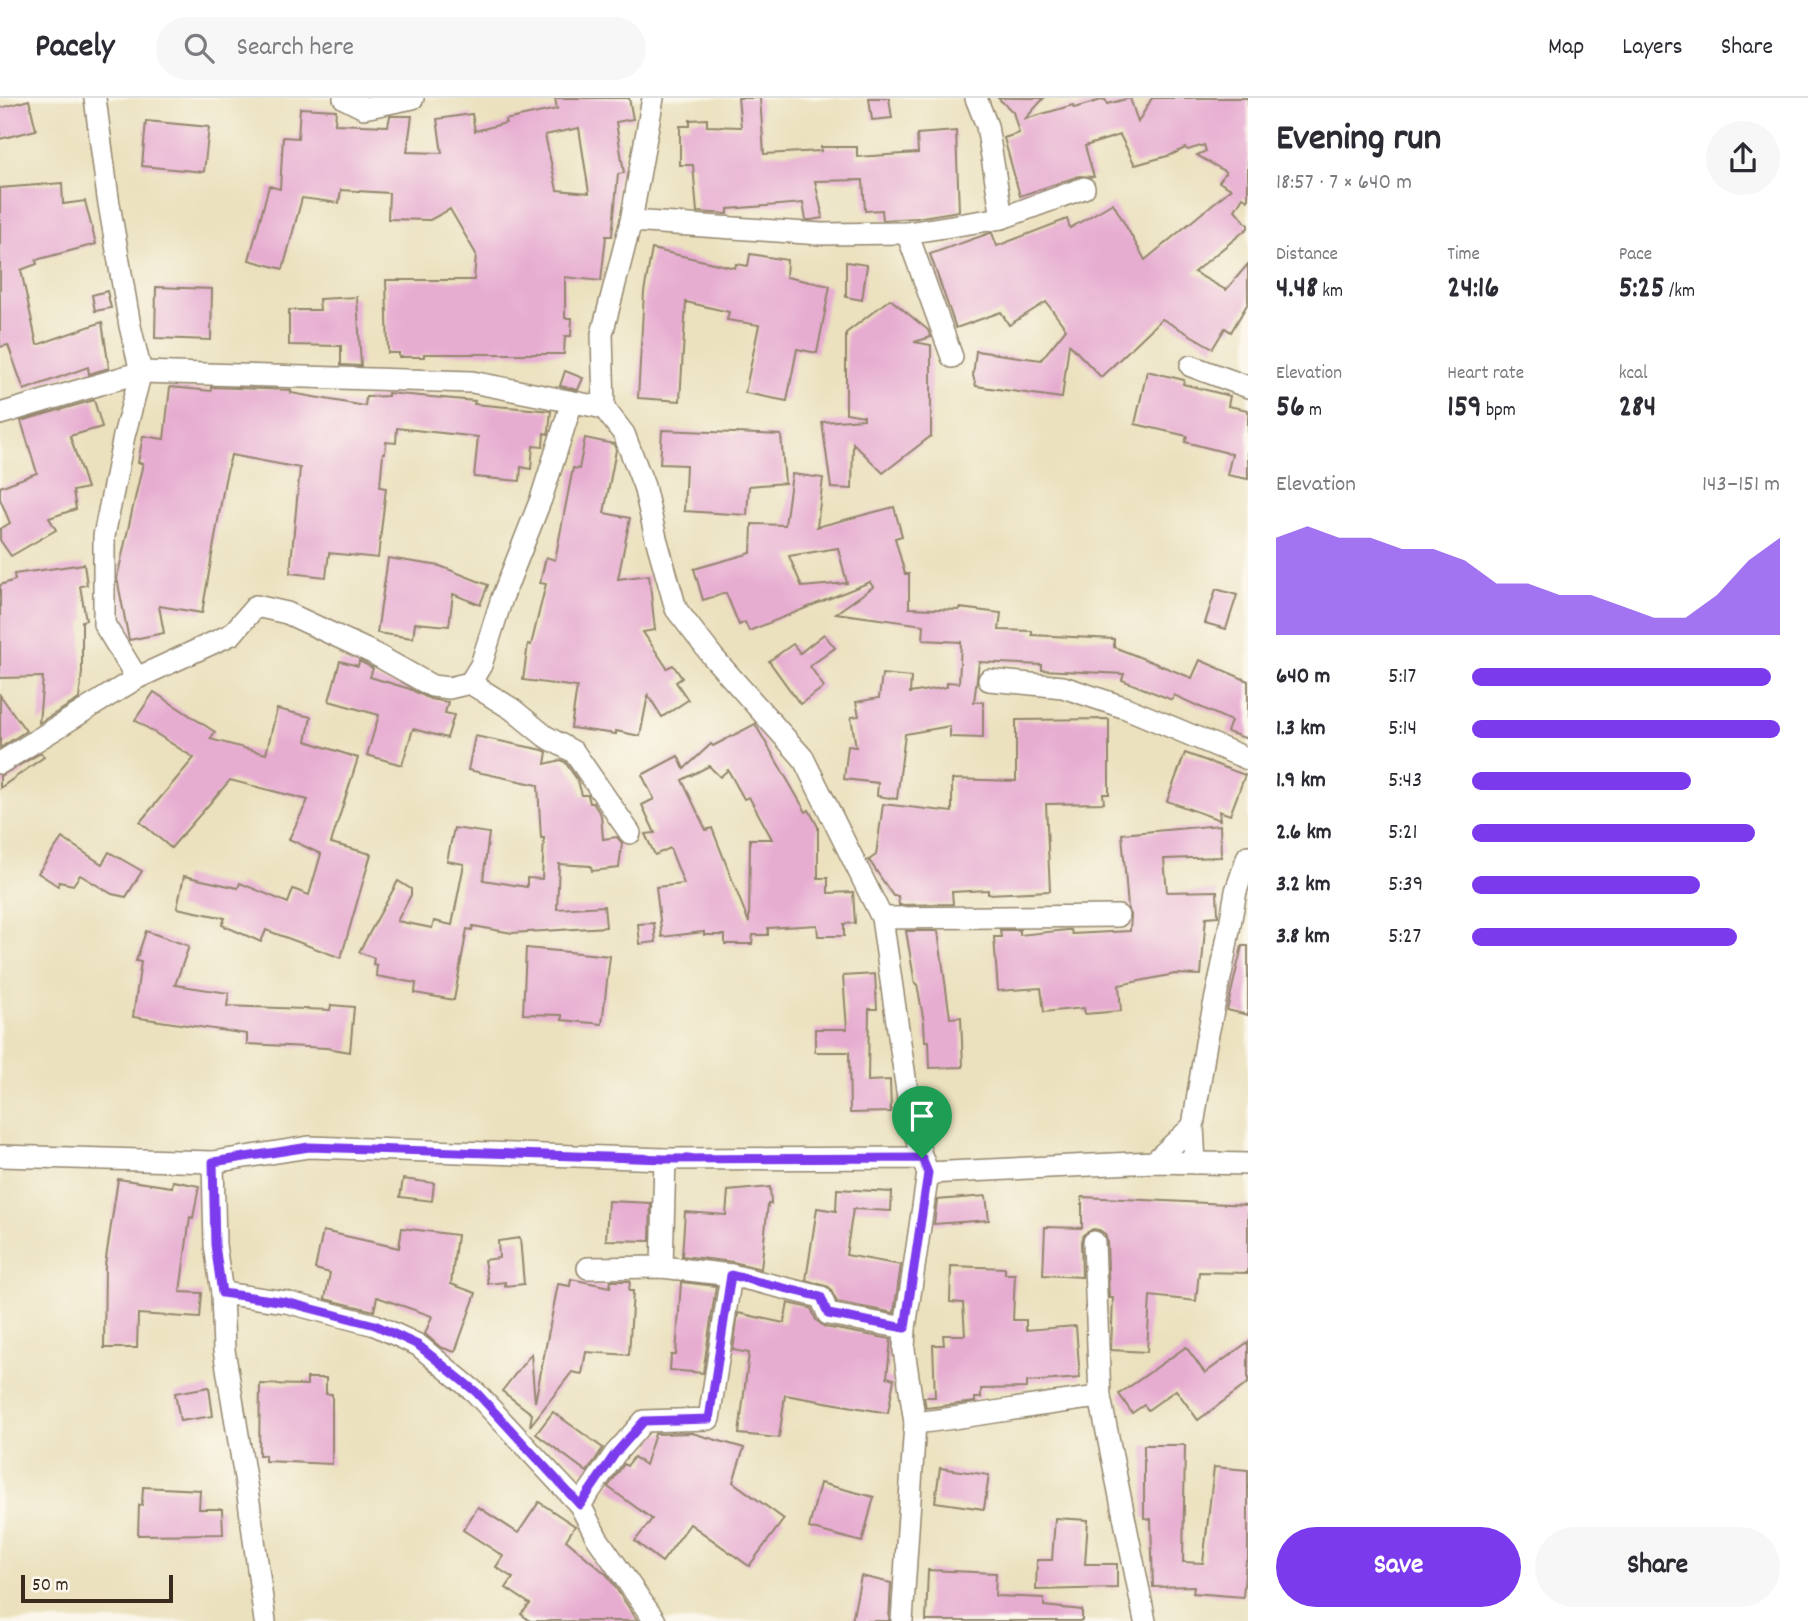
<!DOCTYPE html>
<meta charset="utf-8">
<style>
:root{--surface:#fff;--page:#f7f7f7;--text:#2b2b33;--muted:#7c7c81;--line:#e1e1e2;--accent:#7c3aed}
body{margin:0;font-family:Dekko,sans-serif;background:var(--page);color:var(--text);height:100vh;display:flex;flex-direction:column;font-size:26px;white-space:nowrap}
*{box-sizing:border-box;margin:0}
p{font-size:23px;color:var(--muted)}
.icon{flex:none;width:38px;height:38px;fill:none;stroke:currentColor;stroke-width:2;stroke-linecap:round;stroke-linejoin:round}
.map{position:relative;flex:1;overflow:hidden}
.drawer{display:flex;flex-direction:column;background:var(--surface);width:560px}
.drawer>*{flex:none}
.scale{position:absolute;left:21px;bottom:18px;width:152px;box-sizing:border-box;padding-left:7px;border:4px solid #3b2a1e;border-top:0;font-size:19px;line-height:24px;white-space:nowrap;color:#3b2a1e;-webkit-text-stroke:5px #fbf7ec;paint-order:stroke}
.pin{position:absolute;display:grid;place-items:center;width:60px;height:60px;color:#fff;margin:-72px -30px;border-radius:50% 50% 50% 0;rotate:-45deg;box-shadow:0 0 7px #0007}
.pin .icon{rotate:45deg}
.round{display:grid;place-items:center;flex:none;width:74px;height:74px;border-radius:37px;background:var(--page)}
.head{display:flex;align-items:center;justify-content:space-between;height:119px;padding:0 28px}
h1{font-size:38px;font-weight:700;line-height:52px}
.stats{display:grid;grid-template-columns:repeat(3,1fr);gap:10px;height:119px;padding:7px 28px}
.stats div{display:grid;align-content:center}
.stats b{font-size:30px;font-weight:700}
.stats small{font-size:19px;font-weight:400}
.stats p{font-size:19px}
.chart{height:196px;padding:14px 28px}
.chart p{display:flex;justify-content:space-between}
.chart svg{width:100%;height:126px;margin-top:7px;fill:var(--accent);opacity:.7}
.button{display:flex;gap:14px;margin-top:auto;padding:14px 28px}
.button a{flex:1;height:80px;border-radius:42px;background:var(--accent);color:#fff;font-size:28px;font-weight:700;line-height:80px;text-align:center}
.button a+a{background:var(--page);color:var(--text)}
ul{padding:0 28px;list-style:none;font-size:23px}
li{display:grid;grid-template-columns:112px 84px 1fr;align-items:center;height:52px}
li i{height:18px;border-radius:9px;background:var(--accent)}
header{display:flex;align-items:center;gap:42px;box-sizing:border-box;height:98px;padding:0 35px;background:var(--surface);border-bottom:2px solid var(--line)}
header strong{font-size:33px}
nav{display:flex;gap:38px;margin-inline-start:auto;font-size:24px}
.search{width:490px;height:63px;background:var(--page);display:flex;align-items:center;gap:18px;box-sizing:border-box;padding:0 24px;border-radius:38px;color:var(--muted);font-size:26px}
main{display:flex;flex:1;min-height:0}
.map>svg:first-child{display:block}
</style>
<header>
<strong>Pacely</strong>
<div class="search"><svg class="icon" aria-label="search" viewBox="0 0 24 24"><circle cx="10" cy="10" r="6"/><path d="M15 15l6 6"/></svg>Search here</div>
<nav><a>Map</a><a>Layers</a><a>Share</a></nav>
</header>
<main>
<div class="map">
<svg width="1248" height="1523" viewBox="0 0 1248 1523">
<rect width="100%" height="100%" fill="#fbf7ec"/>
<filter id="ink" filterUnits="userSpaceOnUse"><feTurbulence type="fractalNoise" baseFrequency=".0143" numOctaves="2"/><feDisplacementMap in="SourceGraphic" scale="14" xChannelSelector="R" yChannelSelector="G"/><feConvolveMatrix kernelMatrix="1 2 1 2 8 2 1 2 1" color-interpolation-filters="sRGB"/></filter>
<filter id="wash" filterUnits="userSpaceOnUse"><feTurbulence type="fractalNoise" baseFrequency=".00686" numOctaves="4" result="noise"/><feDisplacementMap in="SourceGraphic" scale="28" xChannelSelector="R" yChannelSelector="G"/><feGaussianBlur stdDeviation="1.57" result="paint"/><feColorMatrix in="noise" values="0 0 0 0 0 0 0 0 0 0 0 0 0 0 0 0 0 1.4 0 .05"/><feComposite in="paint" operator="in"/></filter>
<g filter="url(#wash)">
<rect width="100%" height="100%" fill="#ebe1be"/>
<g id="blocks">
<g fill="#e7add1" fill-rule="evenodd">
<path d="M555 0H629L633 21 616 24 624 75 618 76 612 138H606L601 183 565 179V220H572L571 238H565L564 256H424V259H399V255H388L386 182H474L476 156 450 111 430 122 388 121 389 95 341 92 339 105 302 100 283 171 249 162 269 88 280 91 283 39 298 40 300 10 336 12 335 26 388 28 390 18H412L407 54 442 55 437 21 472 16 475 33 506 25 505 22 557 11ZM579 30 589 95 557 92 545 37Z"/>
<polygon points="738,0 760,0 764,56 821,53 821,49 857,49 857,59 918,55 917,36 956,33 959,113 916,120 883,122 882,112 865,113 863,82 815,83 823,120 811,122 806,122 803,105 728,111 728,116 697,114 693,67 680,67 680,28 690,28 690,22 707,21 707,28 741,29"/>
<polygon points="869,0 889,0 892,20 872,22"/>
<polygon points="998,0 1044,0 1025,21 1073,7 1074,10 1105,1 1107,6 1130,0 1138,24 1152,0 1248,0 1248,102 1243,99 1235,112 1248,127 1248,130 1194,174 1226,192 1248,166 1248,205 1231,234 1225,230 1213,250 1162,221 1101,279 1069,246 1062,300 976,288 973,278 976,253 1041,262 1066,231 1046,204 1009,227 1001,214 956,230 930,156 990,135 992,135 997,148 1067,121 1070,130 1113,105 1145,162 1231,91 1219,84 1226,74 1197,57 1206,53 1204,47 1188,52 1185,50 1171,57 1135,67 1120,37 1085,48 1094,79 1079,78 1020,98 1004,40 1019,35 1013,14"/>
<polygon points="29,2 36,32 0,41 0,10"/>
<polygon points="146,23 209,29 204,74 142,68"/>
<polygon points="62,85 63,106 85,103 96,146 36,162 37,166 21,172 37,247 102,224 109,270 89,276 88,269 24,292 8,247 0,249 0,90"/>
<polygon points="652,151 735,170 736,166 748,168 750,156 787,162 786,179 830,188 817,255 797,251 787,303 745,295 759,227 727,222 729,214 686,204 680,303 638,300 644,194"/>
<polygon points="846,164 867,167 862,202 846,199"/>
<polygon points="156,189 212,191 211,242 155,240"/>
<polygon points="107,193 111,210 95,213 92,197"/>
<polygon points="357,199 361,268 341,267 341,248 289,247 289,212 320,212 319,201"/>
<polygon points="890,201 928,232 931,239 914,244 931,247 931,338 883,375 853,345 852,391 831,390 822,324 864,321 864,318 846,315 846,235"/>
<polygon points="565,273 583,280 578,292 560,288"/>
<polygon points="1147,273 1184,282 1183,286 1230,298 1228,308 1248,312 1248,381 1227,377 1232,356 1185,344 1187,338 1135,326"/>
<polygon points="170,289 211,293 211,289 291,292 291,295 365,308 366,299 388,298 388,295 475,303 474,306 551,313 549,332 548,336 544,335 543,349 533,348 531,371 521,369 520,383 474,379 478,339 397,330 396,345 386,344 385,355 383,355 380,389 386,390 378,460 329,455 326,479 290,475 300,370 231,357 225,382 202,515 159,508 164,535 129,542 117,480 143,365 138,365 143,338 164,341"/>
<polygon points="94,302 102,329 70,338 87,390 73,393 76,411 49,420 56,432 11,458 0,442 0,431 10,425 0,401 0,389 37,375 21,323"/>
<polygon points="662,332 781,337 785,385 749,388 747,417 684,413 686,367 660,366"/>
<polygon points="585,340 614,346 616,352 604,415 630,420 618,481 649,477 655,532 643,534 667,570 673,567 682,580 676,584 688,602 662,619 648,597 640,638 616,633 616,636 571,630 577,589 523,582 528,546 531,547 546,486 540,485 546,459 555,462 573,370 579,371"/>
<path d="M792 376 823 380 817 429 894 409 902 438 895 440 905 476H909V510L959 512V510L1001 515 999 532 1032 533V537L1114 541V549L1192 580 1200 562 1248 583V641L1227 634 1231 623 1174 597 1172 602 1122 582 1124 576 1042 572V567L979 564 974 604H983V640L950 639V628L905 636 897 701 877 698 878 685 844 681 848 648 856 649 851 619 859 618 856 604 879 600 882 576 911 579 910 595 947 589V584L959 585 961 544 923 542 924 527 836 515 873 489 870 484 749 533 745 524 739 527 726 495 703 502 694 471 751 455 752 426 785 427ZM838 450 847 485 802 489 789 458Z"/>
<polygon points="388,460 440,468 488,487 480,507 453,496 449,528 415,525 413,540 377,535"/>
<polygon points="84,466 87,487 80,488 86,522 82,523 82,574 79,601 39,625 43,579 0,580 0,487 15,482 14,476"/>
<polygon points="1216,491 1237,497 1226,531 1205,525"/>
<polygon points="824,536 835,550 810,568 824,589 800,606 769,563 793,546 800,555"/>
<polygon points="340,563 358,568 359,563 373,570 370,579 410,591 430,601 448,604 445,615 454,617 447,640 413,631 402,667 367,657 379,617 329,603"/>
<polygon points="154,594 215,634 210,641 266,656 277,611 311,619 306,643 358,660 331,745 371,756 341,860 266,832 261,844 222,827 225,820 177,810 184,778 238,790 240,785 288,805 293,791 309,797 321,756 289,741 308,702 230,682 171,750 140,724 194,660 135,622"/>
<polygon points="0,597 26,633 0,650"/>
<polygon points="1109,621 1109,696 1103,696 1104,705 1046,706 1050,793 988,796 988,792 952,794 953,806 899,807 898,798 893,798 869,762 876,757 883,706 952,714 952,681 1016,683 1016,622"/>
<path d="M755 626 806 714 809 712 818 729V780H828V795L853 794 855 825 844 826V838H818L817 827 768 830V837H753L752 846H725V837H704V834L662 839 656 789 684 786 670 750 655 757 645 736 655 735 642 707 654 701 642 677 678 658 684 671 711 646 713 648ZM709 668 720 679 728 672 744 701 749 699 772 741H750L749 825 712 730 706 732 682 682Z"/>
<polygon points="475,638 543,652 547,654 545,666 561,662 565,664 578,683 582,697 588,697 590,705 593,705 601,717 603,741 617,739 622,745 619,770 592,773 591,768 559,766 557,811 604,808 606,829 512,835 473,828 472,832 467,831 454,902 415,895 416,885 376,878 377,867 373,866 374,860 359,854 398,783 411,791 411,797 397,823 432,830 434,823 452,827 464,766 447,763 454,730 489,735 483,782 527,789 527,780 542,781 544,740 541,740 538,687 468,672"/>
<polygon points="41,655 44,659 0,690 0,678"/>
<polygon points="1185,655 1245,677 1230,717 1219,713 1220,722 1167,703"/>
<polygon points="1220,727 1221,759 1164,761 1167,794 1217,793 1218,818 1206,819 1201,877 1175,876 1119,887 1121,913 1085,916 1084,910 1044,914 1041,890 998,893 994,839 1001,839 1000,832 1020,832 1020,837 1067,832 1071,832 1072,836 1130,833 1131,817 1128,810 1122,736"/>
<polygon points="62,740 102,766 109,754 142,773 126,799 112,796 80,777 73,787 59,784 58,788 38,775"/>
<polygon points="654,825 656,844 640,846 638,826"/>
<polygon points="146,833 189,848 175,887 229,895 227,908 330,912 331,907 354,909 350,954 327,950 247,946 247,936 133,919 141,864 136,863"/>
<polygon points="906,833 938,833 950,920 961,919 963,969 930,970 929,943 925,943 924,924 917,886 915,886"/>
<polygon points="1242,848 1248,848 1248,917 1227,912"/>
<polygon points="526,850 610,858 602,926 562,922 562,917 523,916"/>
<polygon points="875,876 877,911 869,911 868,983 890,982 891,1014 850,1015 849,954 815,954 815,931 847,931 843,878"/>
<polygon points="118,1081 172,1089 173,1083 199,1088 193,1120 190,1119 180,1194 202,1195 200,1220 138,1216 137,1250 104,1250 105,1167"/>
<polygon points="403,1081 434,1085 432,1103 400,1099"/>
<polygon points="770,1089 771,1106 768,1106 761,1171 733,1164 682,1158 685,1114 726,1117 728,1093"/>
<polygon points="837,1091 892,1094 891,1113 853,1111 846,1157 901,1167 894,1215 837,1204 829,1189 806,1182 817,1110 836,1113"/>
<polygon points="986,1098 989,1122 934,1126 937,1102"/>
<polygon points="1082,1099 1248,1107 1248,1175 1199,1174 1196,1203 1150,1198 1147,1254 1111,1252 1113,1200 1109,1200 1107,1143 1105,1136 1099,1132 1093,1131 1083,1137 1081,1144 1082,1179 1043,1177 1045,1129 1082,1130"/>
<polygon points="608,1103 651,1105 650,1143 606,1142"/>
<polygon points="402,1130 457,1137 451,1186 476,1195 455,1254 440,1249 425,1236 432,1218 377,1199 374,1213 325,1201 330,1175 315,1171 323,1133 399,1150"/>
<polygon points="520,1140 524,1186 505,1188 505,1184 488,1186 484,1162 499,1160 498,1143"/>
<polygon points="951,1168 1005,1170 1005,1176 1015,1176 1013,1222 1026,1222 1026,1232 1076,1228 1080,1280 1027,1284 1027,1290 981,1291 981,1300 975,1300 975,1304 926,1310 924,1299 935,1299 933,1247 944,1247 943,1237 965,1237 963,1205 950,1204"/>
<polygon points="571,1181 610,1189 611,1183 630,1183 629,1193 633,1193 629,1257 586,1254 582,1276 572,1274 530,1328 532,1316 502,1293 531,1256 535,1304 558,1186 570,1188"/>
<polygon points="681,1184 716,1188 703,1275 670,1272 671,1257 676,1257"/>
<polygon points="788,1205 811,1210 816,1222 825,1229 891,1241 887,1279 894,1281 888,1315 785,1297 779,1340 739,1336 749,1255 733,1252 738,1215 784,1225"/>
<polygon points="1248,1244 1248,1285 1198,1322 1176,1292 1148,1312 1144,1307 1132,1315 1119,1296 1186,1249 1205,1275"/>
<polygon points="307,1280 326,1280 326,1296 332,1296 332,1366 265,1363 265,1357 259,1357 260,1286 307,1287"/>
<polygon points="209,1289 213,1318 180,1323 175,1295"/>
<polygon points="553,1314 603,1350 587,1374 536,1336"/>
<polygon points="692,1335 744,1350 733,1384 784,1421 749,1468 690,1426 662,1464 635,1443 652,1421 608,1389 624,1366 627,1368 634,1359 645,1367 655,1336"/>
<polygon points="1144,1347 1185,1347 1183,1464 1203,1465 1214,1369 1248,1372 1248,1463 1246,1463 1243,1499 1193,1495 1194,1488 1153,1489 1151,1421 1144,1420"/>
<polygon points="940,1370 989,1377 984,1411 935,1404"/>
<polygon points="820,1385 874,1399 862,1444 809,1430"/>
<polygon points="143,1389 200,1392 199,1411 222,1411 223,1436 138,1437 139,1407 142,1407"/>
<polygon points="539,1404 575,1428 566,1442 607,1477 638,1523 530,1523 521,1516 530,1506 506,1490 513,1480 496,1469 503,1458 463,1432 478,1409 518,1435"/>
<polygon points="1055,1420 1088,1422 1085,1466 1117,1466 1117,1490 1036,1492 1037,1462 1052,1462"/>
<polygon points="928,1472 996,1475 995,1498 1044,1500 1044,1508 1082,1512 1082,1523 926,1523"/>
<polygon points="861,1478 891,1485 889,1523 852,1523"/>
</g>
</g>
</g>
<g filter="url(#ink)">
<use href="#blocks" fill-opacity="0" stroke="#93866e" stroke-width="2"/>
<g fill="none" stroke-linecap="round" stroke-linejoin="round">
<g stroke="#93866e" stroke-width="24">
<g id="street">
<polyline points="95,0 108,100 130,228 141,274 124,338 104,438 104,526 137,580 232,536 256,508 287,515 373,555 432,588 449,590 470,585 481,567 502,500 541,401 572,304"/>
<polyline points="344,0 364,10 413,0"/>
<polyline points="653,0 631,123 602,236 604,310 624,336 644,388 656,440 676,511 713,559 803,660 882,820 911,1021 922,1060"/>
<polyline points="976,0 987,28 1002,120"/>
<polyline points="631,123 821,136 907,135 1002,120 1084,90"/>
<polyline points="907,135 952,259"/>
<polyline points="1191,268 1248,289"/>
<polyline points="0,316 141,274 472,284 604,310"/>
<polyline points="989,582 1063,589 1126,610 1248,661"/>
<polyline points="470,585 512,611 545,638 574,654 630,735"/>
<polyline points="0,665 137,580"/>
<polyline points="882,820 1118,818"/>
<polyline points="0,1058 213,1064 309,1049 665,1061 922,1060 928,1075 1154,1064 1248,1066"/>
<polyline points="213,1064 215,1147 222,1195 224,1252 249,1404 265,1523"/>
<polyline points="1154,1064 1193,1028"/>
<polyline points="1195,1065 1193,1028 1206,945 1222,871 1236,793 1248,758"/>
<polyline points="1094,1144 1100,1299"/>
<polyline points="662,1169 665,1061"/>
<polyline points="588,1170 662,1169 731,1177 821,1199 828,1216 905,1230"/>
<polyline points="222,1195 286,1204 375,1227 418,1247 476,1295 580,1407 597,1440 655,1523"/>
<path d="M915 1325C977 1318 1038 1306 1100 1299L1145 1523"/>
<polyline points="580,1407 615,1356 644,1323 709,1321 731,1177"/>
<polyline points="902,1523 915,1325 904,1252 905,1230 928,1075"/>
</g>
</g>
<use href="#street" stroke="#fff" stroke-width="21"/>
</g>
</g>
<g fill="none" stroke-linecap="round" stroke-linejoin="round" filter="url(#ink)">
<g stroke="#fff" stroke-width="14">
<polygon id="route" points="309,1049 665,1061 922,1060 928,1075 905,1230 828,1216 821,1199 731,1177 709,1321 644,1323 615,1356 580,1407 476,1294 418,1247 375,1227 286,1204 222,1195 215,1147 213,1064"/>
</g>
<use href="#route" stroke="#7c3aed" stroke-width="9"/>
</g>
</svg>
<div class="scale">50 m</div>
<div class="pin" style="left:922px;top:1060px;background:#1e9e55"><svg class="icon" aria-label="arrive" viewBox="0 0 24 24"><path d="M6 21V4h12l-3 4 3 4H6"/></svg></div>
</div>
<section class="drawer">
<div class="head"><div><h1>Evening run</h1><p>18:57 · 7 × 640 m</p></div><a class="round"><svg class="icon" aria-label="share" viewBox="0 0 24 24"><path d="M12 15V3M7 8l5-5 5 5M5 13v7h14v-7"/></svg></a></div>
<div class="stats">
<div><p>Distance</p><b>4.48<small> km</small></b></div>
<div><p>Time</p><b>24:16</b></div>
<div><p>Pace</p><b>5:25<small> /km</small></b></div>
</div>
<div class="stats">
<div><p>Elevation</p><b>56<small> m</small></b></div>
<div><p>Heart rate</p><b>159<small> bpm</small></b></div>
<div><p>kcal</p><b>284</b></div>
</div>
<div class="chart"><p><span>Elevation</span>143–151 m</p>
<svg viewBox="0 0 160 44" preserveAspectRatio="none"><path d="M0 44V10L10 6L20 10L30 10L40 14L50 14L60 18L70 26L80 26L90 30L100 30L110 34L120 38L130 38L140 30L150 18L160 10V44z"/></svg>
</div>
<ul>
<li><b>640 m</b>5:17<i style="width:97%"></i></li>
<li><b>1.3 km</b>5:14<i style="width:100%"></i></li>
<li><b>1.9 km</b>5:43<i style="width:71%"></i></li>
<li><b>2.6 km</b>5:21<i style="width:92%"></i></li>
<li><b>3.2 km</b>5:39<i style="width:74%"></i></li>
<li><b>3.8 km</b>5:27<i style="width:86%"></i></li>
</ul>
<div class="button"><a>Save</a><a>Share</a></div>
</section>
</main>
